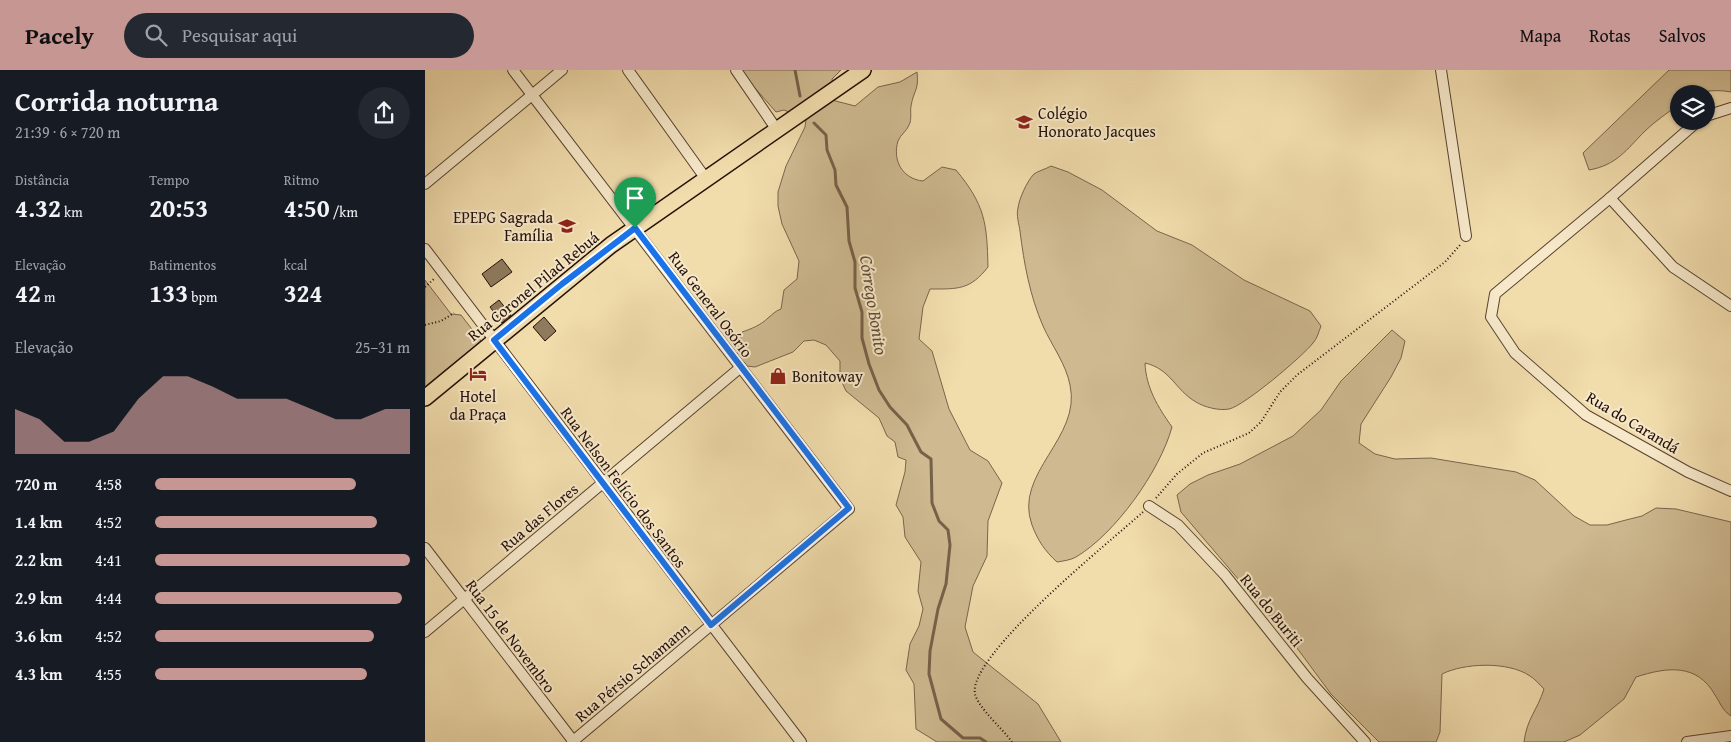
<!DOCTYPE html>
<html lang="pt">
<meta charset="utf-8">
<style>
:root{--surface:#171b24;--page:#242831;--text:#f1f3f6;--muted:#9ea1a6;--accent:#c59692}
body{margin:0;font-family:"Gentium Book Plus",serif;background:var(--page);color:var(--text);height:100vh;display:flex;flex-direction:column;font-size:19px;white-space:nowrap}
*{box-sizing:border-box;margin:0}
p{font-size:16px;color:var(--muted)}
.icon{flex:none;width:28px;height:28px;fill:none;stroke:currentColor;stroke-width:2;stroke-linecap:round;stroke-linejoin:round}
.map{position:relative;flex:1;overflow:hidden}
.side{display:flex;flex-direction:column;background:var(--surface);width:425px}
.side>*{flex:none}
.controls{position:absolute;left:1245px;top:15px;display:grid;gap:10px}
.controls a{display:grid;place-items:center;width:45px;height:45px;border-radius:50%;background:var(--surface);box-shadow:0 1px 4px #0004;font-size:25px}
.pin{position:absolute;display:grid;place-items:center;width:42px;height:42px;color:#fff;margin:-51px -21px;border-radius:50% 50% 50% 0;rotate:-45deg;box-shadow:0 0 5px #0007}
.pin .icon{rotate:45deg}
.round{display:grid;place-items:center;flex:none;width:52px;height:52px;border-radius:26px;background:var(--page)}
.head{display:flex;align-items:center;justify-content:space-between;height:85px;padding:0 15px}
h1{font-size:28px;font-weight:600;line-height:38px}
.figures{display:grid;grid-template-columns:repeat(3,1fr);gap:8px;height:85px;padding:5px 15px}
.figures div{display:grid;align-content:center}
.figures b{font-size:25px;font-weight:600}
.figures small{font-size:14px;font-weight:400}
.figures p{font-size:14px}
.chart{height:140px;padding:10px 15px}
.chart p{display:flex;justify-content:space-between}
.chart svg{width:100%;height:90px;margin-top:5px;fill:var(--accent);opacity:.7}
ul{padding:0 15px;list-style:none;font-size:16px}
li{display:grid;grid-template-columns:80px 60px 1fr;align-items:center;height:38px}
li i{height:12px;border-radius:6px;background:var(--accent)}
header{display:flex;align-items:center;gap:30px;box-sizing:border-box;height:70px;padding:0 25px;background:var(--accent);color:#111}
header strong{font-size:24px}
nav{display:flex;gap:28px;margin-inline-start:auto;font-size:18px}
.search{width:350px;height:45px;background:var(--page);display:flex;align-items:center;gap:12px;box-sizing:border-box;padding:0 18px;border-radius:28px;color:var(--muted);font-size:19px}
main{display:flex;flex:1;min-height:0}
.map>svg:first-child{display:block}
</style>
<header>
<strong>Pacely</strong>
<div class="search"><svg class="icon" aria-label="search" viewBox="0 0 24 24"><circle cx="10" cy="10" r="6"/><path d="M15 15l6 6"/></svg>Pesquisar aqui</div>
<nav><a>Mapa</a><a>Rotas</a><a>Salvos</a></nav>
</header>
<main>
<section class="side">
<div class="head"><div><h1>Corrida noturna</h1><p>21:39 · 6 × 720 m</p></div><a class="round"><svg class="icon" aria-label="share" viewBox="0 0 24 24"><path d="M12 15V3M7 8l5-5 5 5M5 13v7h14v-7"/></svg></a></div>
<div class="figures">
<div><p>Distância</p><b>4.32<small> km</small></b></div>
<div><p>Tempo</p><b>20:53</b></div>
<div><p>Ritmo</p><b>4:50<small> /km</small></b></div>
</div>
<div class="figures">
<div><p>Elevação</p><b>42<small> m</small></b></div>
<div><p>Batimentos</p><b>133<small> bpm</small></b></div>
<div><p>kcal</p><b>324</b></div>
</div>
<div class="chart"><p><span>Elevação</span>25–31 m</p>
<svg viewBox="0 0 160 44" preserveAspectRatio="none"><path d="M0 44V22L10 27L20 38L30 38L40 33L50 17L60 6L70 6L80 11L90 17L100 17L110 17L120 22L130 27L140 27L150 22L160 22V44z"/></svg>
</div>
<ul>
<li><b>720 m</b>4:58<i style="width:79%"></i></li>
<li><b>1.4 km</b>4:52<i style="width:87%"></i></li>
<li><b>2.2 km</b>4:41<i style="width:100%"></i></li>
<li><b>2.9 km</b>4:44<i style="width:97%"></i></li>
<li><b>3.6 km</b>4:52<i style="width:86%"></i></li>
<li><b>4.3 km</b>4:55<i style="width:83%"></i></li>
</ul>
</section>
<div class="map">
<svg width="1306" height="672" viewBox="0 0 1306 672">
<rect width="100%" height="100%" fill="#f1dcac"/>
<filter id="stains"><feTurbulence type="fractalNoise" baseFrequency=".004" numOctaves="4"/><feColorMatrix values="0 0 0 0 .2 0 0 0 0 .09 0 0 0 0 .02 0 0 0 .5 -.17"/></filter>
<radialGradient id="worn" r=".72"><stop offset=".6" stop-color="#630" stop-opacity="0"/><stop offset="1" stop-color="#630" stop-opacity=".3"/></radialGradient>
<g fill="#ceb990" stroke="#7a644c">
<polygon points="314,0 416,0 407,9 408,19 369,44 359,40 351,42"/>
<path d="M1244 0H1306V22C1287 18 1272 24 1254 24V34C1243 43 1230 51 1220 61 1201 80 1192 95 1164 100L1158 83Z"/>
<path d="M492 2C494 21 489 19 486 36 485 42 487 50 484 55 482 61 475 65 473 71 467 91 478 109 498 111L517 97 531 100C560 135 562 153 563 197 545 220 533 219 505 219L498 237 494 269 507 281 524 339 545 380 563 391 577 413 563 451 562 486 548 516 540 557 548 582 613 634 636 672H512L491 659 489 614 481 600 485 574 494 556 498 539 493 521 496 492 480 467 478 447 471 435 480 402 481 390 473 387 470 372 462 366 454 348 421 321 415 308V291L401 275 389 270 379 271 368 282 330 297 322 296 312 286 317 262C326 259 336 255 343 248 348 244 350 241 356 239L359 220 372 209 374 191 357 154 353 136V122L361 96 380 57 382 43 403 29 430 36 453 17 475 12Z"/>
<path d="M626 96 643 102 677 120 732 161 767 175 819 210 885 241 896 256C894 261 892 269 888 273 878 286 819 336 804 339 794 341 779 337 771 332 750 320 746 299 720 293 721 318 733 337 747 357 735 401 690 464 651 487 646 490 638 491 632 492 620 481 613 471 607 455 588 403 657 368 645 315 641 294 627 276 618 256 605 226 599 194 595 161 594 154 591 145 593 138 594 129 602 111 609 104 613 101 621 99 626 96Z"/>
<polygon points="0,210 26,244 36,245 56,271 0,317"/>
<path d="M967 260 980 271 976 288 966 307 936 354 934 373 950 384 970 389 1006 388 1091 402 1110 410 1149 446 1165 455H1182L1201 450 1217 446 1231 438 1251 439 1306 452V646C1297 640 1296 634 1290 625 1272 593 1242 597 1211 607L1199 629 1155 665 1139 672H1099C1102 648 1112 641 1119 619 1115 615 1110 609 1105 606 1083 591 1039 593 1017 604L1015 662 1011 672H954L906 624 872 578 756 442 752 425 765 414 783 405 815 394 868 366 896 340 916 311Z"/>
</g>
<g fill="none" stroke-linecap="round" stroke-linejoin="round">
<g stroke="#766149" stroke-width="3">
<polyline points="370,0 375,26"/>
<polyline points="389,53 401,65 402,80 410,100 411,115 422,137 424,171 430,192 430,218 437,242 437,268 444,294 454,320 465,337 482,355 496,382 506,389 507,433 514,451 523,460 525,475 521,514 513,539 505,581 504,604 516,649 538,668 555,668 561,672"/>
</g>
</g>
<g fill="#8f7a5d" stroke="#251008">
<polygon points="77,189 87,202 66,217 57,204"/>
<polygon points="74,230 86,245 77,253 65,237"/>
<polygon points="119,247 131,261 120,271 108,257"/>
</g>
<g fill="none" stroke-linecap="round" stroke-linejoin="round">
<g stroke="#584331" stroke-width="12">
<g id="street">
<polyline points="88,0 424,439 147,672"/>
<polyline points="203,0 281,109"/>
<polyline points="311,0 352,60"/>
<polyline points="1016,0 1041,166"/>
<polyline points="1281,46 1306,38"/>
<polyline points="1273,51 1185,128 1070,224 1066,247 1090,283 1161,345 1263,402 1306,421"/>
<polyline points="0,114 137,0"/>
<polyline points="1185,128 1248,197 1306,236"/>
<polyline points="0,179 376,672"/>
<polyline points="724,436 753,455 800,505 882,608 940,672"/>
<polyline points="0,478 149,672"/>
<polyline points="0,562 316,297"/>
<polyline points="1262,672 1306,666"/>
</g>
</g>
<g stroke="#251008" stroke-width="18">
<polyline id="primary" points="0,328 186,175 438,0"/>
</g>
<g stroke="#251008" stroke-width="2" stroke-dasharray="1 2.5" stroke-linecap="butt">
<polyline points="0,217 9,209"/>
<polyline points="0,255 16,251 29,243"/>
<polyline points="731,428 752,404 778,383 824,363 836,352 855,322 872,305 1020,192 1035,175"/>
<path d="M587 672C578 659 554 639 550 624 542 586 687 470 718 442"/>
</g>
<use href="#street" stroke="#f6e8c9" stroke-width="10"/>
<use href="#primary" stroke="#f1dcac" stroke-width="15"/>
</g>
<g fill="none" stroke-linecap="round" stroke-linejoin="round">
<g stroke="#fff" stroke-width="10">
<polygon id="route" points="210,158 424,438 286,555 69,270 137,214"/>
</g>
<use href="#route" stroke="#1a73e8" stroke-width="6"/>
</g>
<defs>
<g id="school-bare" transform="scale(1.35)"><path d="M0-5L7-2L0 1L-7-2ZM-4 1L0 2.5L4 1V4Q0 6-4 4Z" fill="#8f2418" stroke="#f6e8c9" stroke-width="2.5" paint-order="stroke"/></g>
<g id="hotel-bare" transform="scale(1.35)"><path d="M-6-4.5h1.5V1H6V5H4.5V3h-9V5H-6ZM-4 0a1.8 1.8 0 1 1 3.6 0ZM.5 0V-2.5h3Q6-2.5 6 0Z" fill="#8f2418" stroke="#f6e8c9" stroke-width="2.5" paint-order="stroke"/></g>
<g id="shop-bare" transform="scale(1.35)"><path d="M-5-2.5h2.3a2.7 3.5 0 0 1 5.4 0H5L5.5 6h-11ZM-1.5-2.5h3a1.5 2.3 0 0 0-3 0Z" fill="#8f2418" stroke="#f6e8c9" stroke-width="2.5" paint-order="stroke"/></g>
</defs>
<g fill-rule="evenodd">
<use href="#school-bare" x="599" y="52"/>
<use href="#school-bare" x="142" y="156"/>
<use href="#hotel-bare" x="53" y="304"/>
<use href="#shop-bare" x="353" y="306"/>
</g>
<g text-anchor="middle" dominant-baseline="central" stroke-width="4" stroke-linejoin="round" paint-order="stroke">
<g font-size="16" fill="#251008" stroke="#f6e8c9" text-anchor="start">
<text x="613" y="43">Colégio<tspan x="613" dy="18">Honorato Jacques</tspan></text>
<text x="128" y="147" text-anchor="end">EPEPG Sagrada<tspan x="128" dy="18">Família</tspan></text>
<text x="367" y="306">Bonitoway</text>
<text x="53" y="326" text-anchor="middle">Hotel<tspan x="53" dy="18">da Praça</tspan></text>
</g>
<g font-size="16" fill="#251008" stroke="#f6e8c9">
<text transform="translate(108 216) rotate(-39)">Rua Coronel Pilad Rebuá</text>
<text transform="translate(286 234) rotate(53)">Rua General Osório</text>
<text transform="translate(1208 352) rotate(31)">Rua do Carandá</text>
<text transform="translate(199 417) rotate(53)">Rua Nelson Felício dos Santos</text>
<text transform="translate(114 447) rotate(-40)">Rua das Flores</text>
<text transform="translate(847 540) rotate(51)">Rua do Buriti</text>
<text transform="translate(86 566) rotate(53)">Rua 15 de Novembro</text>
<text transform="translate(207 602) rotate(-40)">Rua Pérsio Schamann</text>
</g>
<g font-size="18" font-style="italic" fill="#624d39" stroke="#f6e8c9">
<text transform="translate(449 235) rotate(81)">Córrego Bonito</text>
</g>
</g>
<rect width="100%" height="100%" filter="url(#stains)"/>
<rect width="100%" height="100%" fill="url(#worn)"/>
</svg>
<div class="controls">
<a><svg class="icon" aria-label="layers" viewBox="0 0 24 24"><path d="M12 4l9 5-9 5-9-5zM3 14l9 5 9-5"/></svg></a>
</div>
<div class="pin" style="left:210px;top:158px;background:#1e9e55"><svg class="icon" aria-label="arrive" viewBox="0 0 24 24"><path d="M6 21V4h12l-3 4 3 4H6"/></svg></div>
</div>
</main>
